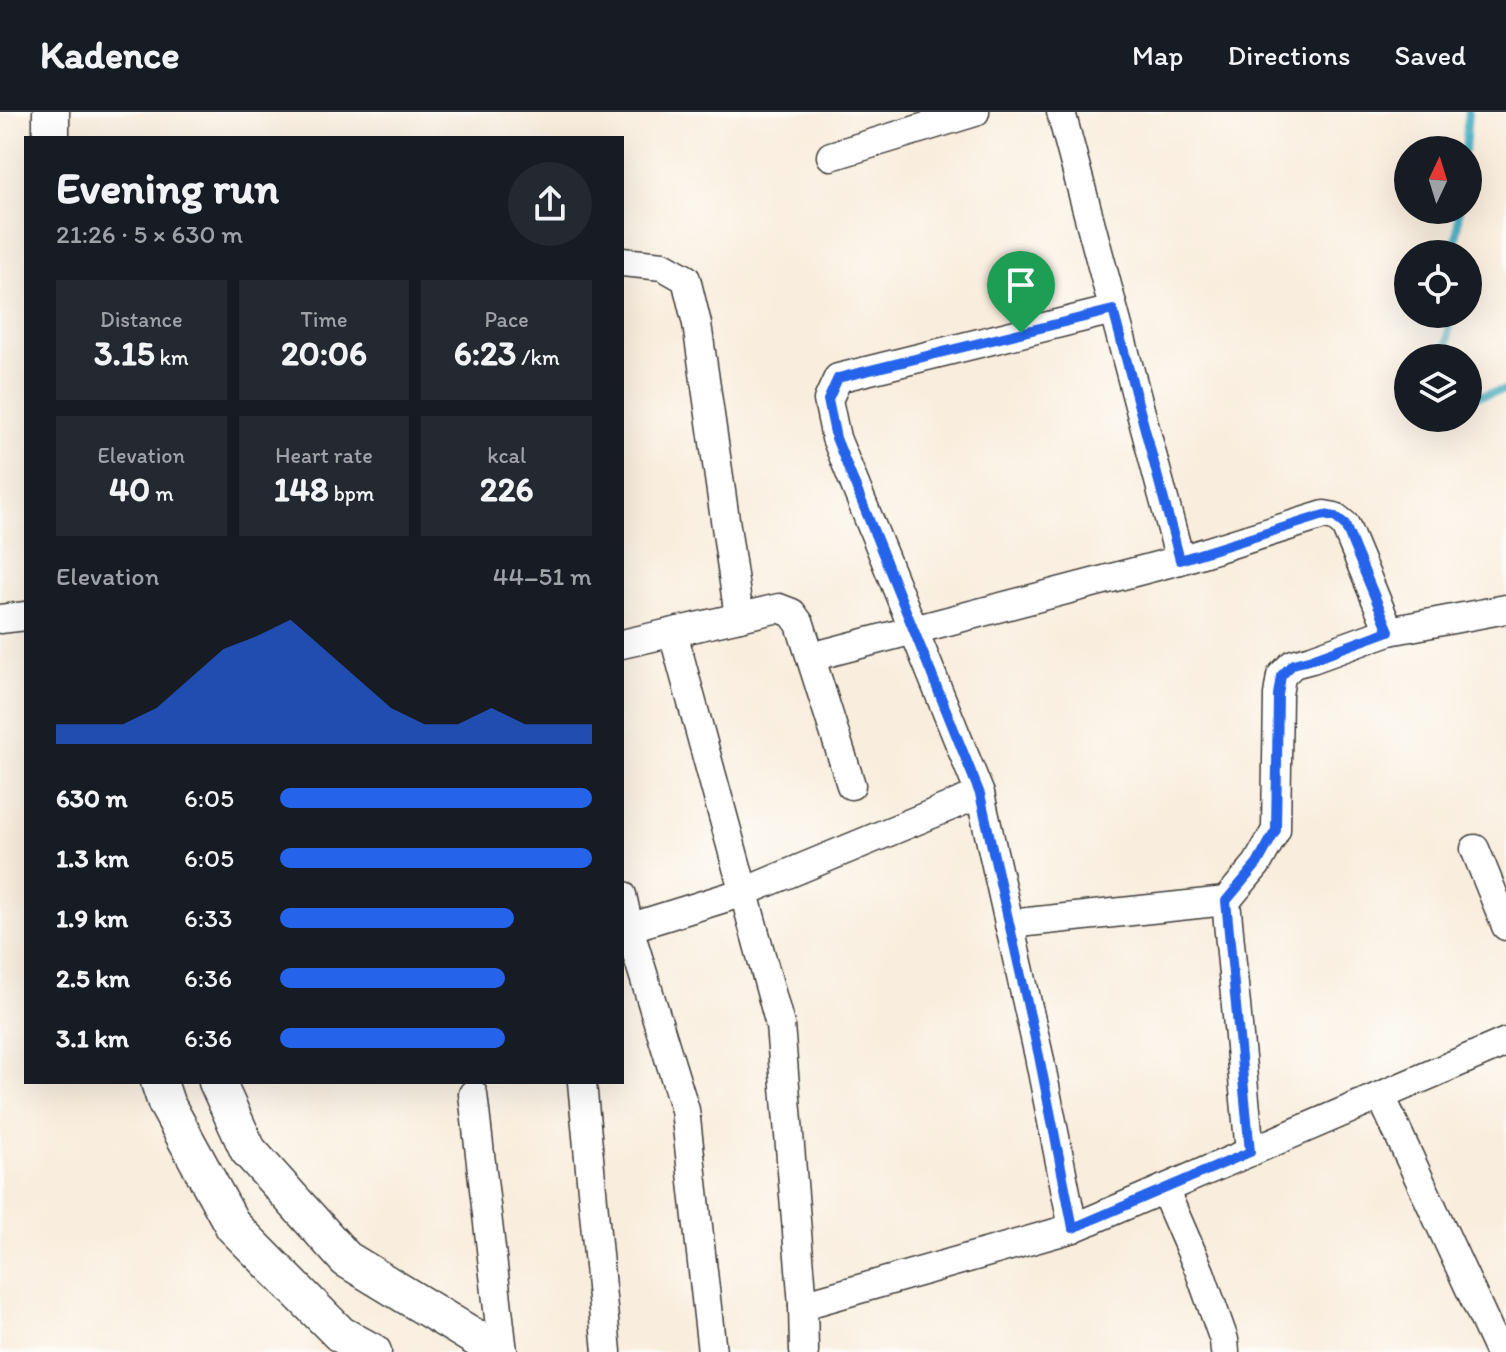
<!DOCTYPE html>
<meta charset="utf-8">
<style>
:root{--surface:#171b24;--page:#242831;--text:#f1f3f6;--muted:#9ea1a6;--line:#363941;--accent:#2563eb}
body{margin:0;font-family:Itim,sans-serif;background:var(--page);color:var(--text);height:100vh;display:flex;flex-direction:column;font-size:30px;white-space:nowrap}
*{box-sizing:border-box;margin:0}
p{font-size:26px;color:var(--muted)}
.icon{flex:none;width:44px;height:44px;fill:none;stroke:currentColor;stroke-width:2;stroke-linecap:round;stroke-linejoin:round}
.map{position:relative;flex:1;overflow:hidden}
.drawer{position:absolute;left:24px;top:24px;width:600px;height:948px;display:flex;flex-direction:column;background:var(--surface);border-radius:0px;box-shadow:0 8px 32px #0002}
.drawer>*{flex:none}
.needle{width:52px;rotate:4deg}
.buttons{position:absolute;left:1394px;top:24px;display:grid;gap:16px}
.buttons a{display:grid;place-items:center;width:88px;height:88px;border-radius:50%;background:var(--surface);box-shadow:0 8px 32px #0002;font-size:40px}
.pin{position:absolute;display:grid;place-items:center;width:68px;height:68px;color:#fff;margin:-82px -34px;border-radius:50% 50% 50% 0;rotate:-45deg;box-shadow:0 0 8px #0007}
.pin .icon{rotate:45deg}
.round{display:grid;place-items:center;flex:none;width:84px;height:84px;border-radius:42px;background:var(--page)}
.head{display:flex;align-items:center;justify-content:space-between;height:136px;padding:0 32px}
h1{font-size:44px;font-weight:700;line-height:60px}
.figures{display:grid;grid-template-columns:repeat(3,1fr);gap:12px;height:136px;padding:8px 32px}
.figures div{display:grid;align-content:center;border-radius:0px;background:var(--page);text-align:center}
.figures b{font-size:34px;font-weight:700}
.figures small{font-size:22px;font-weight:400}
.figures p{font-size:22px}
.chart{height:224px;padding:16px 32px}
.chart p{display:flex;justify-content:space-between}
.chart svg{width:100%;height:144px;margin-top:8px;fill:var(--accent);opacity:.7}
ul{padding:0 32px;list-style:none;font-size:26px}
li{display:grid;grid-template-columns:128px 96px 1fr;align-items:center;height:60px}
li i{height:20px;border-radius:10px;background:var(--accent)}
header{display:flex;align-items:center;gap:48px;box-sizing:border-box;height:112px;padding:0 40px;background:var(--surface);border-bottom:2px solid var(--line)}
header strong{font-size:38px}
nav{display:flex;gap:44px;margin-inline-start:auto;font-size:28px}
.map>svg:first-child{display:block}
</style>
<header>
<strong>Kadence</strong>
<nav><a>Map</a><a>Directions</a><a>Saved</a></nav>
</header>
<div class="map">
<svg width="1506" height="1240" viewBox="0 0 1506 1240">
<rect width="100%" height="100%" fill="#fdfcf7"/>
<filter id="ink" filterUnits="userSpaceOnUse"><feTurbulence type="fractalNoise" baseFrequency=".0125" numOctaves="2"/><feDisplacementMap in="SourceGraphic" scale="16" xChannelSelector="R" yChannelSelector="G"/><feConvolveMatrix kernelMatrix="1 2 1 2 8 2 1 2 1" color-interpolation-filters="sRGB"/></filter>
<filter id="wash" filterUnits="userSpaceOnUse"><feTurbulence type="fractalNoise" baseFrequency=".006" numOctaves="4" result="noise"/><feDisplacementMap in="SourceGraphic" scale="32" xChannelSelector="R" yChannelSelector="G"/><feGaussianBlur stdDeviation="1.8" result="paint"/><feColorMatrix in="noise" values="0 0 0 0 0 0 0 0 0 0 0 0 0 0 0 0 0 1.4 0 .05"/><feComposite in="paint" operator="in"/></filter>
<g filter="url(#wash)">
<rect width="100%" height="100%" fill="#f9eddd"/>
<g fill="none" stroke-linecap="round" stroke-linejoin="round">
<g stroke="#45afc3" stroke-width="8">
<polyline points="1465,38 1468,0"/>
<polyline points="1455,142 1459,98"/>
<polyline points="1446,246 1450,202"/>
<polyline points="1468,286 1506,278"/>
</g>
</g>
</g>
<g filter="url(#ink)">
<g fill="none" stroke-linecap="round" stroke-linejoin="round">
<g stroke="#3d3b39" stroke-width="31">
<g id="minor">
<polyline points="1061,0 1180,448"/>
<polyline points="831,44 975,0"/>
<polyline points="622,150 663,154 686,167 697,212 739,505"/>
<polyline points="0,507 26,504"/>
<polyline points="673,521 780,913 803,1193 804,1240"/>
<polyline points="622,532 779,496 792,501 800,512 851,673"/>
<polyline points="811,545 1180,448 1324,403 1335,405 1345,413 1389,519"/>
<polyline points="1475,737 1506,814"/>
<polyline points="622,783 629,816 685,998 712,1240"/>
<polyline points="1009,812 1226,789"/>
<polyline points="622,818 744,780 980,682"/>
<polyline points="582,970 607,1240"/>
<polyline points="473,982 503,1240"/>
<polyline points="1381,984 1499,1240"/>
<polyline points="1250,1040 1226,789 1257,752 1276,718 1278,583 1281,564 1293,552 1312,547 1389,519 1506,497"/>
<polyline points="1164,1077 1200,1160 1224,1228 1225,1240"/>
<polyline points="1073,1116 1039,944 980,682 836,326 828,288 838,266 1113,198"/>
<polyline points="803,1193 1073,1116 1506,930"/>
</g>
</g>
<g stroke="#3d3b39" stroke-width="39">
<g id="tertiary">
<polyline points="51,26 51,0"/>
<polyline points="159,970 166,991 233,1114 340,1222 373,1240"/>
<polyline points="217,970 248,1038 346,1147 499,1240"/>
</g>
</g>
<use href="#minor" stroke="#fff" stroke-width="28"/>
<use href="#tertiary" stroke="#fff" stroke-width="36"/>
</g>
</g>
<g fill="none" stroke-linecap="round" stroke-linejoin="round" filter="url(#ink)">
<g stroke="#fff" stroke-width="16">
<polygon id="route" points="1113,198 1180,448 1324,403 1335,405 1345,413 1389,519 1312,547 1293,552 1281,564 1278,583 1276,718 1257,752 1226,789 1250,1040 1073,1116 1039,944 980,682 836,326 828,288 838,266"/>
</g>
<use href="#route" stroke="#2563eb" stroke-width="10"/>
</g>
</svg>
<div class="buttons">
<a><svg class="needle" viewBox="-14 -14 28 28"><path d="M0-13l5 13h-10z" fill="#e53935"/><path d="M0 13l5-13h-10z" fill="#9ea1a6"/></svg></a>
<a><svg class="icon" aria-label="locate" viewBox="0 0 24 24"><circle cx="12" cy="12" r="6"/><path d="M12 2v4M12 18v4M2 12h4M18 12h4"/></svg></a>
<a><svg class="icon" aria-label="layers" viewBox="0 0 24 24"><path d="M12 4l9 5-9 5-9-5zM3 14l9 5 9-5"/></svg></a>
</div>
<div class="pin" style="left:1021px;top:221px;background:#1e9e55"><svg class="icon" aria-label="arrive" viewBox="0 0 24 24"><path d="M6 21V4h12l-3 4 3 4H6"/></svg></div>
<section class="drawer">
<div class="head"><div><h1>Evening run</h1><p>21:26 · 5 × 630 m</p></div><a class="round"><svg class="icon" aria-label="share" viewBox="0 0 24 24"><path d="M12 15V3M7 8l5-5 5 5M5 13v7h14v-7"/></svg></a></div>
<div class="figures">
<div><p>Distance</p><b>3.15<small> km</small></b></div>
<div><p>Time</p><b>20:06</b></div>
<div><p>Pace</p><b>6:23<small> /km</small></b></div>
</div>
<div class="figures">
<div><p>Elevation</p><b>40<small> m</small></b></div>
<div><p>Heart rate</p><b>148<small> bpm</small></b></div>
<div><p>kcal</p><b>226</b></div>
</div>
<div class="chart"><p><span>Elevation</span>44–51 m</p>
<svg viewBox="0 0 160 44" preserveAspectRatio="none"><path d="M0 44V38L10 38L20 38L30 33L40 24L50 15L60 11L70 6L80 15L90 24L100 33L110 38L120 38L130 33L140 38L150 38L160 38V44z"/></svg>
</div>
<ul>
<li><b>630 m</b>6:05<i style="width:100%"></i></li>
<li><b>1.3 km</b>6:05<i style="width:100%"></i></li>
<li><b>1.9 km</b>6:33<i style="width:75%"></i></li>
<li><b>2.5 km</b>6:36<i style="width:72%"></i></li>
<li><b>3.1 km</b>6:36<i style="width:72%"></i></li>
</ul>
</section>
</div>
